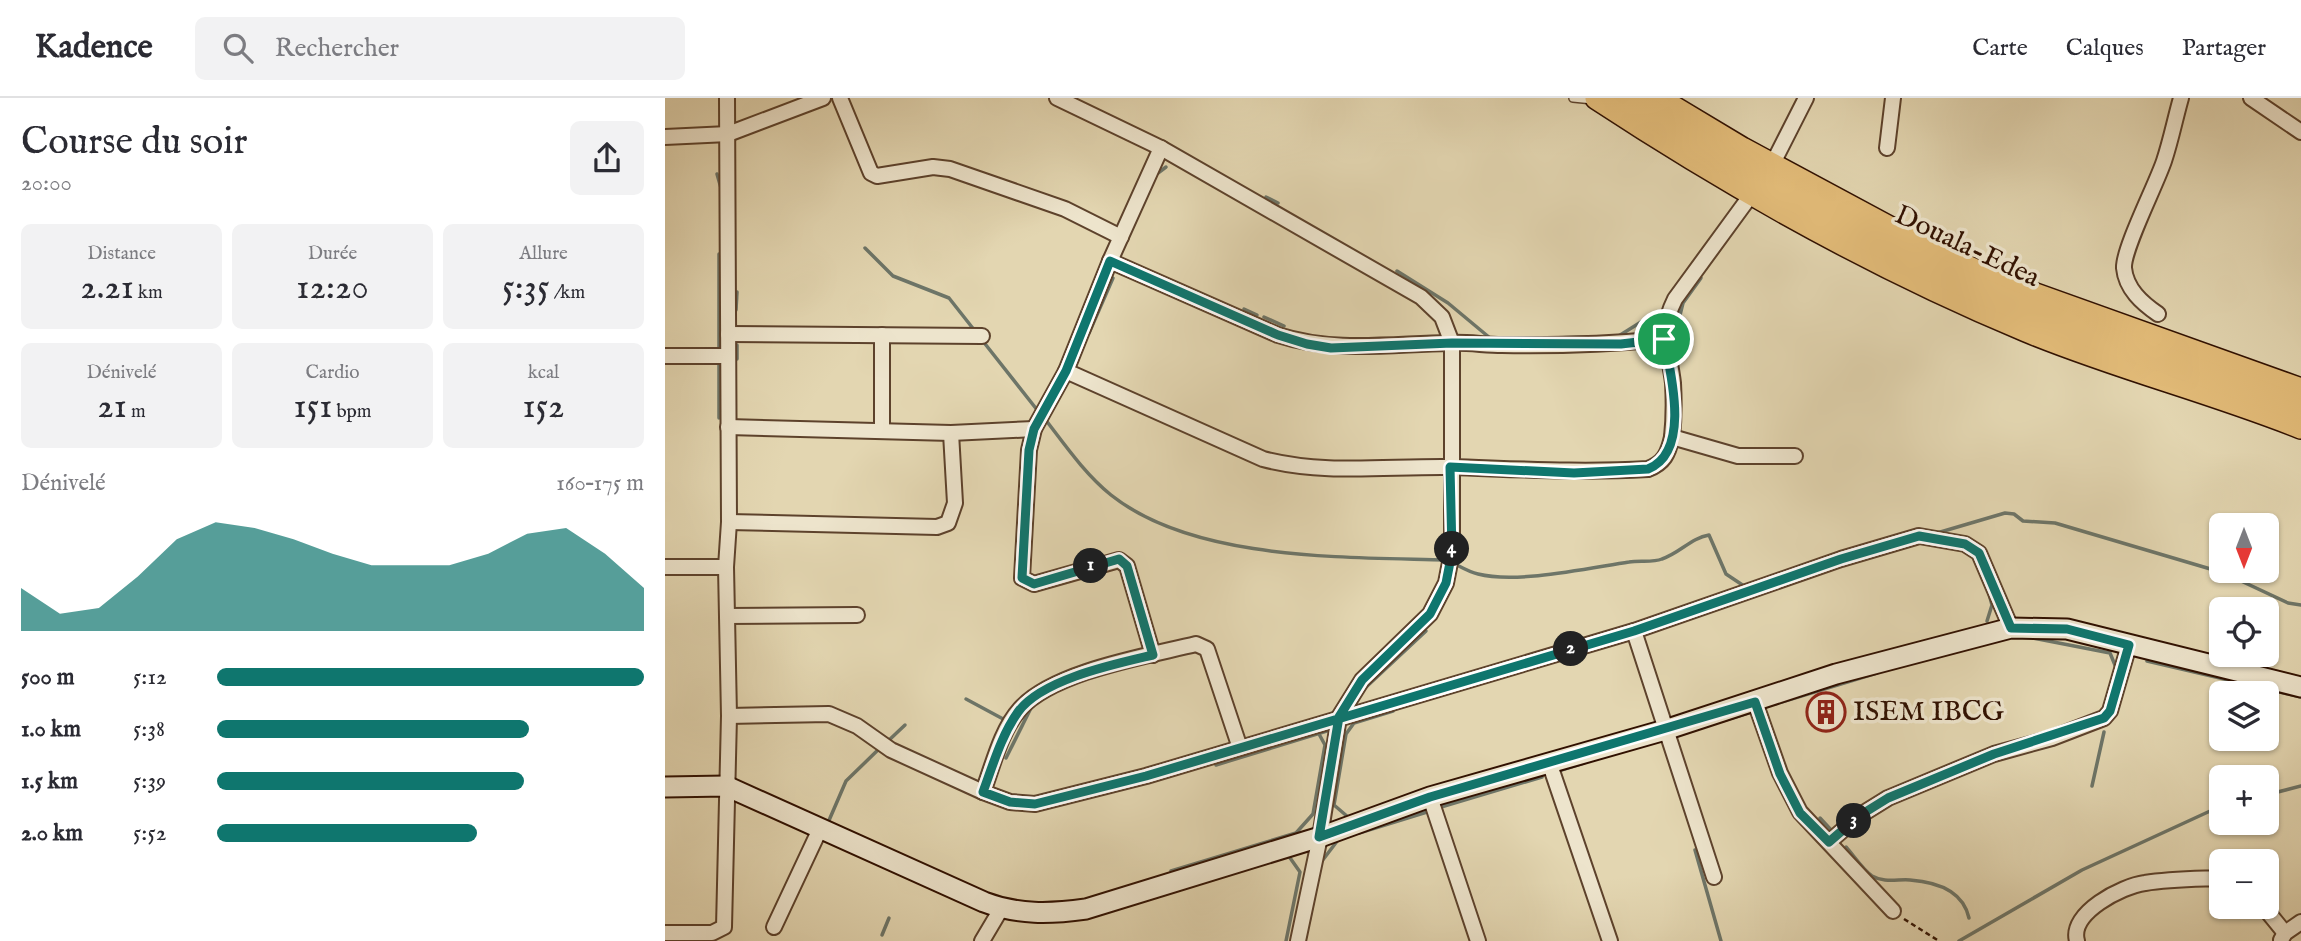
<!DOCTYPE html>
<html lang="fr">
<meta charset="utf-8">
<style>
:root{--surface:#fff;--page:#f2f2f3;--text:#2b2b33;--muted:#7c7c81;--line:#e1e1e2;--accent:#0f766e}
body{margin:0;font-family:"IM FELL English",serif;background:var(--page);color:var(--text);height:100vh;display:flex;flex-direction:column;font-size:26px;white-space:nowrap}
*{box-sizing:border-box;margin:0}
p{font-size:23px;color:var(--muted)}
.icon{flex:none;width:38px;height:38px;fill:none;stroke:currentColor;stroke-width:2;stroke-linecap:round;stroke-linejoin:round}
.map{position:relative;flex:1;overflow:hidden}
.panel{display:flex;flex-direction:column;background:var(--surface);width:665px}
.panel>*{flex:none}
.needle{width:46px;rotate:180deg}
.buttons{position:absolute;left:1544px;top:415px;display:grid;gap:14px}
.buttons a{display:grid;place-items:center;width:70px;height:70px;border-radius:10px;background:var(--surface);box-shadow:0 2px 5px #0004;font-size:35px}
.pin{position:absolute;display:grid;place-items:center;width:60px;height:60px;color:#fff;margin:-30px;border:4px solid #fff;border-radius:50%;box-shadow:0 2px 7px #0007}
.km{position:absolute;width:35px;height:35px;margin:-18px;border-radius:50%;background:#222;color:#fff;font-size:19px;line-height:35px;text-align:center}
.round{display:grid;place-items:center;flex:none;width:74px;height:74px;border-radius:10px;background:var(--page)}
.headline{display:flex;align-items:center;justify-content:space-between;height:119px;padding:0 21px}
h1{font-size:38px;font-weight:600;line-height:52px}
.metrics{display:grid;grid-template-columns:repeat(3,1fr);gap:10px;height:119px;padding:7px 21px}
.metrics div{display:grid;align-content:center;border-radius:10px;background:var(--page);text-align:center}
.metrics b{font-size:35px;font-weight:600}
.metrics small{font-size:19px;font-weight:400}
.metrics p{font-size:19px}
.chart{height:196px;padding:14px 21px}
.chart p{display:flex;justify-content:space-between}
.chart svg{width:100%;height:126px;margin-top:7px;fill:var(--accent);opacity:.7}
ul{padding:0 21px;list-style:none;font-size:23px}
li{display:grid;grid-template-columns:112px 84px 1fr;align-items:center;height:52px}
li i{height:18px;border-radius:9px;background:var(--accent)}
header{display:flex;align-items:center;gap:42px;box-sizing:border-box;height:98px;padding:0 35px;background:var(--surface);border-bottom:2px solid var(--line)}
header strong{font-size:33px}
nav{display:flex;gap:38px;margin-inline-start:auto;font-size:24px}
.search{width:490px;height:63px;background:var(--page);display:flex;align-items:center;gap:18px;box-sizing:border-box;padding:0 24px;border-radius:10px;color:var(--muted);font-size:26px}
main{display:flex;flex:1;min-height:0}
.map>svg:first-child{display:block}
</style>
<header>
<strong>Kadence</strong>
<div class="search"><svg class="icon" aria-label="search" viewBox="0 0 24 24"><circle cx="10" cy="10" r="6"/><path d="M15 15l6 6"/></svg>Rechercher</div>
<nav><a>Carte</a><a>Calques</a><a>Partager</a></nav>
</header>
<main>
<section class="panel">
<div class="headline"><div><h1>Course du soir</h1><p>20:00</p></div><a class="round"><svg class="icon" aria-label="share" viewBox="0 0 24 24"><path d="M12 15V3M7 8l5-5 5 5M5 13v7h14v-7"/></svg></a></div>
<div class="metrics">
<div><p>Distance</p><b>2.21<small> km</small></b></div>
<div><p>Durée</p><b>12:20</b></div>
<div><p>Allure</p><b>5:35<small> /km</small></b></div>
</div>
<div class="metrics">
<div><p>Dénivelé</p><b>21<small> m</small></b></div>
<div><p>Cardio</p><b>151<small> bpm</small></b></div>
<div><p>kcal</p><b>152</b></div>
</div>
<div class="chart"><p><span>Dénivelé</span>160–175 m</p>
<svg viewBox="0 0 160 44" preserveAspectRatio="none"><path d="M0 44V29L10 38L20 36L30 25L40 12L50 6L60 8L70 12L80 17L90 21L100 21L110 21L120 17L130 10L140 8L150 17L160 29V44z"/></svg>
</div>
<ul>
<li><b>500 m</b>5:12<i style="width:100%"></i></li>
<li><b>1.0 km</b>5:38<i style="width:73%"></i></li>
<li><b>1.5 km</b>5:39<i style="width:72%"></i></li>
<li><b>2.0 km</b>5:52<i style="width:61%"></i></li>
</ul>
</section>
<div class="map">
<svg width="1636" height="843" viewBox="0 0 1636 843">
<rect width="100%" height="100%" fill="#e3d6b1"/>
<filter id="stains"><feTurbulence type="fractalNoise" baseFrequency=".00286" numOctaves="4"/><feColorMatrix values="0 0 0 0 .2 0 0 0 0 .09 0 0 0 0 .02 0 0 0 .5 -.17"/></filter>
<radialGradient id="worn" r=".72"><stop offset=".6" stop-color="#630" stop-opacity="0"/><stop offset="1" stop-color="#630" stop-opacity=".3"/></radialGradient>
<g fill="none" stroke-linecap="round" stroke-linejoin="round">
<g stroke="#6d7568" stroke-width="3.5">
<polyline points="493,75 501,69"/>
<polyline points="52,76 56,90"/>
<polyline points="601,99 613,105"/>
<polyline points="200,150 228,178 284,200 310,233"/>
<polyline points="732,173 783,205 825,240 873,240"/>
<polyline points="579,211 592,217"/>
<polyline points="71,212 72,194"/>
<polyline points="1015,217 1018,205 1036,180"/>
<polyline points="599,219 619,228"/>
<polyline points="424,235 448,180"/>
<polyline points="952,239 976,224"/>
<polyline points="883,240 923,239"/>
<polyline points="317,242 373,313"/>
<polyline points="54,255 54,156"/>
<polyline points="72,261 72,247"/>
<polyline points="54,262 54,320"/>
<path d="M380 321C400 347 420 376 446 397 529 463 680 459 781 462"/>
<polyline points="1272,435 1340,415 1349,416 1358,423 1390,425 1559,475 1623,505 1636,507"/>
<path d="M788 465C796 469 804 474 813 476 852 486 924 470 964 464 975 462 987 465 997 461 1015 455 1026 440 1044 437L1061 476 1079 488"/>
<polyline points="1322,523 1327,507 1323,492"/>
<polyline points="1368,540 1445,555 1452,572"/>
<polyline points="1482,563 1636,599"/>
<polyline points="699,591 761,533"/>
<polyline points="301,601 340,622"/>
<polyline points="1110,606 1212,575"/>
<polyline points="1057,623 1090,613"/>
<polyline points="222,644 240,627"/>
<polyline points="341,660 366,610"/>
<polyline points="551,667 665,632"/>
<polyline points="893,673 919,665"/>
<polyline points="1427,688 1439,634"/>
<polyline points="1601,697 1636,688"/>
<polyline points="776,709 877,679"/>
<polyline points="686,718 683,719 669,707 681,636 689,625 728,613"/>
<polyline points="1155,720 1168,734"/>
<polyline points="162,727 181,683 216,649"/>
<polyline points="694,735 762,714"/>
<path d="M1181 749C1189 758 1198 772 1207 778 1219 785 1233 781 1245 782 1272 784 1298 793 1304 820"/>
<polyline points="1030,752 1056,843"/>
<polyline points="657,763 673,742"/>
<polyline points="506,773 631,735 648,716 660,647 654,636"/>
<polyline points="644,824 650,794"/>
<polyline points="217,837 224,820"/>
<polyline points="621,843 635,774 623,757"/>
<polyline points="1294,843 1417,772 1556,708"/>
</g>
<g stroke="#5d422c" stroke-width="10">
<polyline id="lane" points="908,0 928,2"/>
</g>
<g stroke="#5d422c" stroke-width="18">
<g id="street">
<polyline points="175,0 206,75 212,78 268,69 285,71 400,111 456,139"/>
<polyline points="392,0 496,50 756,199 777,219 787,245 787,454 781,485 765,516 697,582 674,619 655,739 633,843"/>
<polyline points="1586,0 1636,34"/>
<polyline points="0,39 63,36 158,0"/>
<polyline points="1222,50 1228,0"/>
<polyline points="1107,67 1141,0"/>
<polyline points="445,163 496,50"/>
<path d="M1493 216C1477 205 1461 191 1459 170 1458 151 1491 87 1499 63 1506 42 1510 21 1516 0"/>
<polyline points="63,236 317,238"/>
<polyline points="217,237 217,333"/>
<polyline points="0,258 63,258"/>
<path d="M401 273 598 361C659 377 722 368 785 369 852 371 915 375 983 371 999 365 1003 356 1007 339L1073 358H1130"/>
<polyline points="63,329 286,335 369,331"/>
<path d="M1007 339C1009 321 1009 303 1008 285 1004 250 993 235 1010 201L1086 97"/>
<polyline points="64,424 272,429 283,425 290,405 286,335"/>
<polyline points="0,469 61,469"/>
<polyline points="62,518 192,517"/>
<polyline points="969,533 1049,779"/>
<path d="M488 557 462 468 454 462 369 486 357 480 364 352 369 331 401 273 445 163 613 237C669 255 725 246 784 245 802 244 820 247 837 247 891 248 945 246 999 241"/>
<polyline points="1090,604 1115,675 1135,714 1228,813"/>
<polyline points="64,618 164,616 192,628 226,652 318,694 345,704 370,706 481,678 969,533 1176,461 1254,438 1300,446 1314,455 1346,530"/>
<polyline points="884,664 945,843"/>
<path d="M318 694C328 667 336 632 355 611 389 573 483 558 531 546L542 551 574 647"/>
<polyline points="765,699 813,843"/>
<polyline points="1164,744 1194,718 1223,700 1329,656 1387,640 1439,620 1445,613 1464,547"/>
<polyline points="1598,808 1620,835"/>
<polyline points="109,829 155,731"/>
<polyline points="0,835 47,835 59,829 64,618 61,469 64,424 62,0"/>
<polyline points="1616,842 1620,835 1636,824"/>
<polyline points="317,843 336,811"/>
<path d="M1412 843C1404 815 1457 788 1480 785 1504 781 1531 781 1556 780"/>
</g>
</g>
<g stroke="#301000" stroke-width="23">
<path id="secondary" d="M0 689 61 688 319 804C353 817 385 816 421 811L655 739 765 699 1000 632 1171 576 1346 530 1402 531 1636 589"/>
</g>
<g stroke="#301000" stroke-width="26">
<g id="primary">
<path d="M932 0C1069 90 1210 169 1361 232 1450 269 1546 293 1636 329"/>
<polyline points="992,0 1077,51 1265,152 1334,184 1636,292"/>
</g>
</g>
<g stroke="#301000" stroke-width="30">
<path id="highway" d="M961 0C1077 74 1197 142 1323 196 1425 240 1532 271 1636 311"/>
</g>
<polyline stroke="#301000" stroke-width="2.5" stroke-dasharray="5 3.5" stroke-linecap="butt" points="1239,821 1274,843"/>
<use href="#lane" stroke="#ede4cc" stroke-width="7"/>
<use href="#street" stroke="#ede4cc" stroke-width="14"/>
<use href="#secondary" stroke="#ede4cc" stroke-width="19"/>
<use href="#primary" stroke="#e2bb78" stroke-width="23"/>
<use href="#highway" stroke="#e2bb78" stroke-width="26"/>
</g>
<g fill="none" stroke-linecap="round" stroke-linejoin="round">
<g stroke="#fff" stroke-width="14">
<path id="route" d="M999 241 956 246 787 245 666 250 642 246 613 237 445 163 401 273 369 331 364 352 357 480 369 486 454 461 462 468 488 557C450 566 377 581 353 614 336 638 328 667 318 694L345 704 370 706 481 678 969 533 1176 461 1254 438 1300 446 1314 455 1346 530 1402 531 1464 547 1445 613 1439 620 1329 656 1223 700 1194 718 1164 744 1135 715 1115 676 1090 604 765 699 654 739 674 619 697 582 765 516 781 485 787 454 785 369 909 375 983 371C1026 354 1006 276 999 241"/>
</g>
<use href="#route" stroke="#0f766e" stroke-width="9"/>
</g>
<defs>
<g id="building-ring" transform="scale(2.0125)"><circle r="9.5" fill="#ede4cc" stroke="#8f2418" stroke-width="1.5"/><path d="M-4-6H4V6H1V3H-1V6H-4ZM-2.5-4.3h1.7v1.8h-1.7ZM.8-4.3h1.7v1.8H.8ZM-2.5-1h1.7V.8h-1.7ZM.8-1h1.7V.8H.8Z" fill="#8f2418"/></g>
</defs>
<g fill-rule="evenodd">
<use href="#building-ring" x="1161" y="614"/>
</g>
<g text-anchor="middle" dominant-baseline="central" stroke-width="7" stroke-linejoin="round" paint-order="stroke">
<g font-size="28" fill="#301000" stroke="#ede4cc">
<text transform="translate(1302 149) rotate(25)">Douala-Edea</text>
</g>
<g font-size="28" fill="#301000" stroke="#ede4cc" text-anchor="start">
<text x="1188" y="614">ISEM IBCG</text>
</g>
</g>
<rect width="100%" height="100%" filter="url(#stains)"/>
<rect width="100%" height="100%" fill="url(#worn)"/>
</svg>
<div class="buttons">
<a><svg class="needle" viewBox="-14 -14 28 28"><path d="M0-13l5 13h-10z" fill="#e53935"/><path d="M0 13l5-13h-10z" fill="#7c7c81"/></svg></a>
<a><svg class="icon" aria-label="locate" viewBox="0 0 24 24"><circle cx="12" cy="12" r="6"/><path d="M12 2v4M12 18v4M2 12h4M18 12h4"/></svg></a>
<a><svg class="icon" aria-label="layers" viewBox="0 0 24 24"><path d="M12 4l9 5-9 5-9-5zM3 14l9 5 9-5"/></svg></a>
<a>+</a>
<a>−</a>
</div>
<div class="pin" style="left:999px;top:241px;background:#1e9e55"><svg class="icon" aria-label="arrive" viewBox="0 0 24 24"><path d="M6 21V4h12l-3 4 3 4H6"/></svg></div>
<b class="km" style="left:426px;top:468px">1</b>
<b class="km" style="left:906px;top:551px">2</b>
<b class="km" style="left:1189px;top:723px">3</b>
<b class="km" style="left:787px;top:451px">4</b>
</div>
</main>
